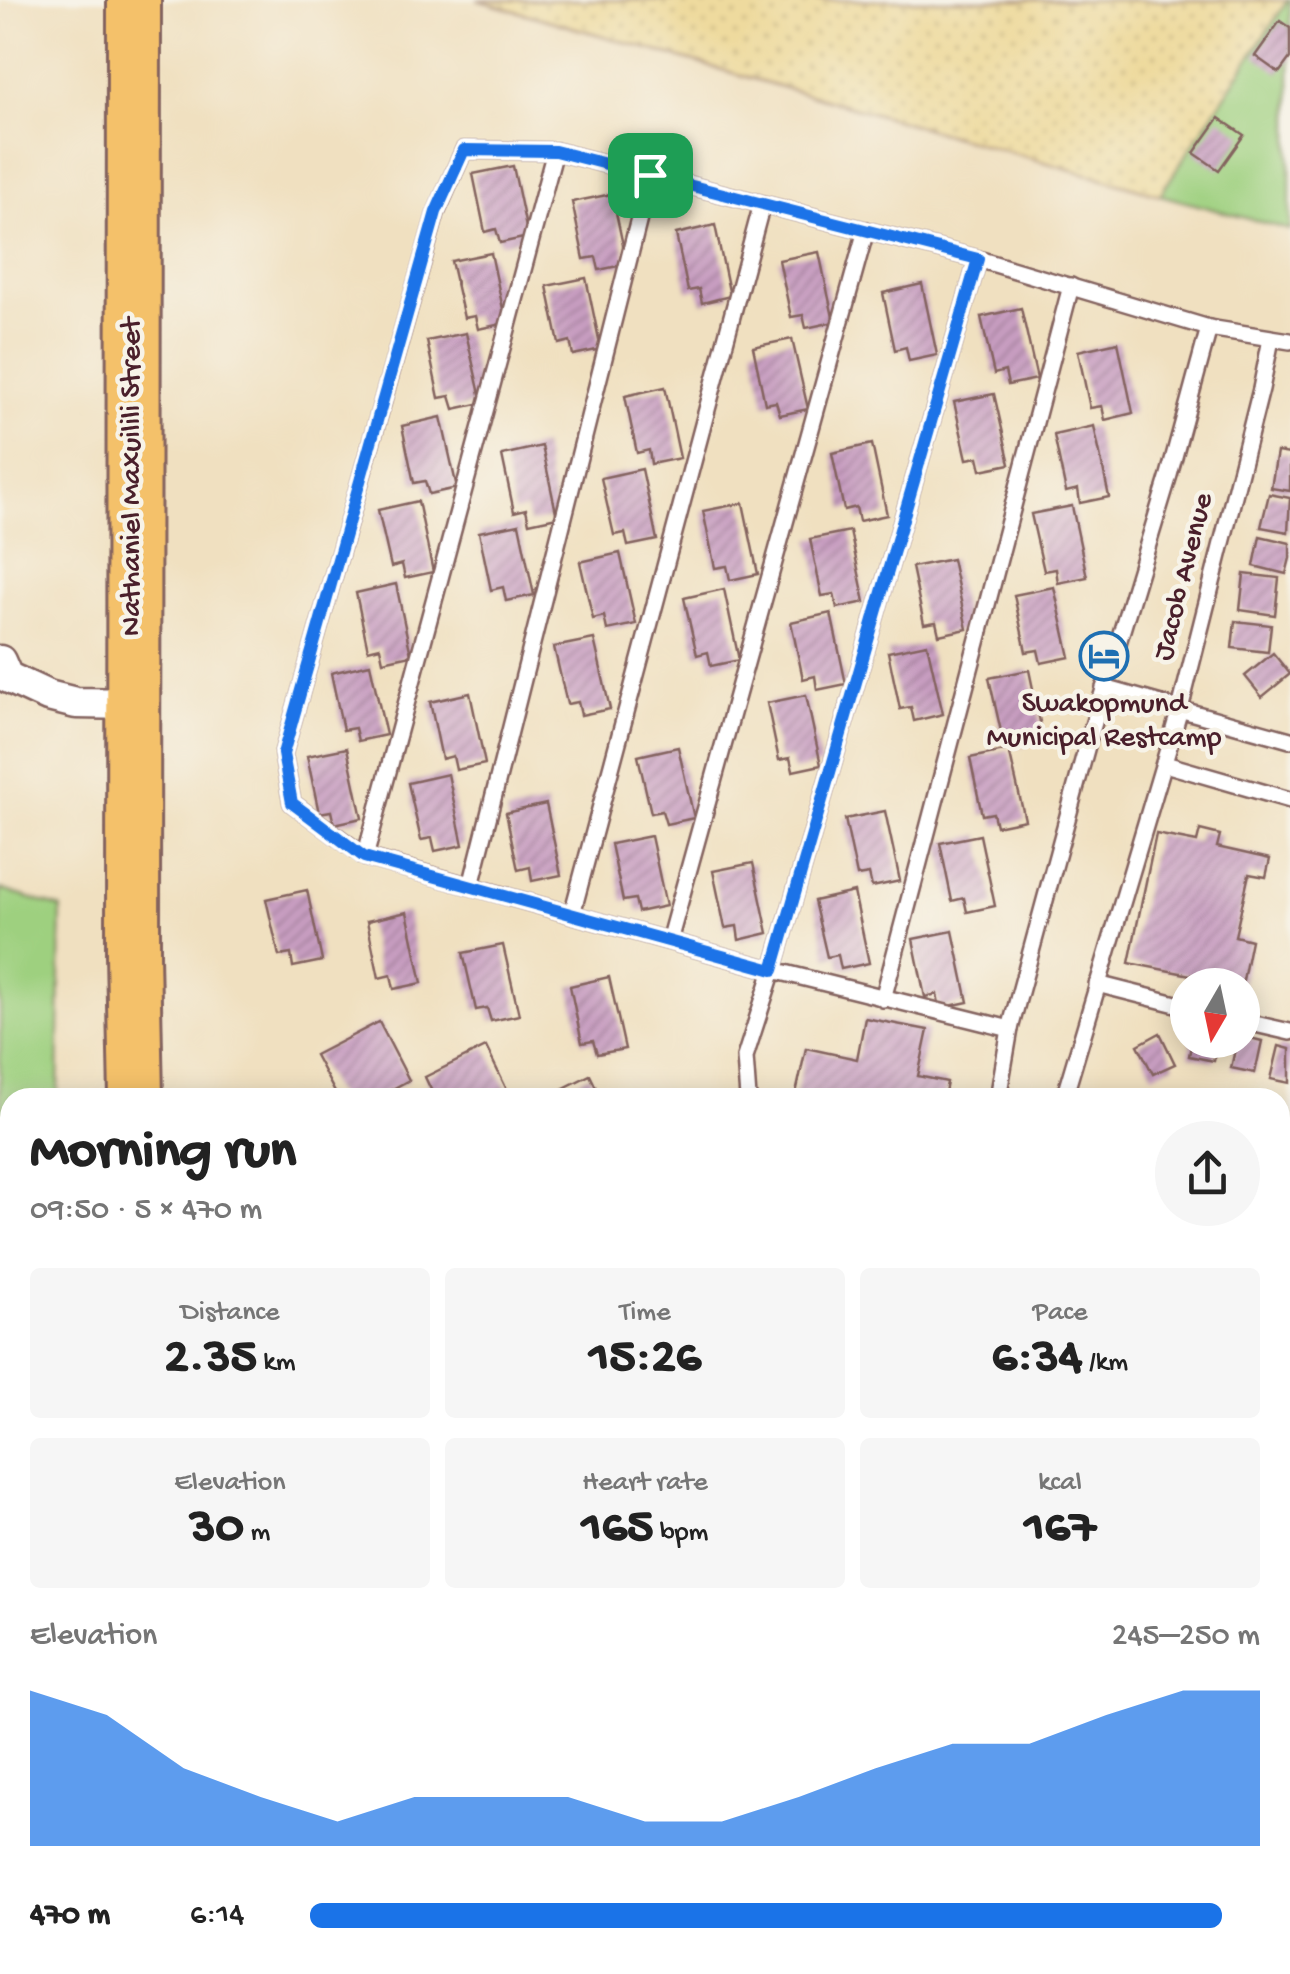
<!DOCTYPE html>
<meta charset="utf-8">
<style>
:root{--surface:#fff;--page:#f6f6f6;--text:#222;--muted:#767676;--accent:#1a73e8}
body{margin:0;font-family:"Gochi Hand",sans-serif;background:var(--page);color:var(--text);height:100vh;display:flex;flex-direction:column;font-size:38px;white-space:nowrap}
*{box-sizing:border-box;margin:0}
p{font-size:32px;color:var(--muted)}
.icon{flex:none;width:55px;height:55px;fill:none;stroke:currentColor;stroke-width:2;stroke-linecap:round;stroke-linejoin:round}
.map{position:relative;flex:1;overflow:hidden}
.side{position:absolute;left:0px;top:1088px;width:1290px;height:888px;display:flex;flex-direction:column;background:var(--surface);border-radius:30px 30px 0 0;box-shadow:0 5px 25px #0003}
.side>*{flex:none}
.needle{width:65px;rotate:189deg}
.fabs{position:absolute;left:1170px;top:968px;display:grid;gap:20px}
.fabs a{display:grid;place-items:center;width:90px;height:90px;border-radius:50%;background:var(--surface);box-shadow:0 5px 25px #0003;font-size:50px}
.pin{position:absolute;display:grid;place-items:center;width:85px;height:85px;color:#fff;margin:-42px;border-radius:20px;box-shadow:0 5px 15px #0006}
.round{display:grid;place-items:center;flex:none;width:105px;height:105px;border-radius:52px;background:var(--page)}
.overview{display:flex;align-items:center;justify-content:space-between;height:170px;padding:0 30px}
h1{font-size:55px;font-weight:800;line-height:75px}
.figures{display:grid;grid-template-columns:repeat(3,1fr);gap:15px;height:170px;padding:10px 30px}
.figures div{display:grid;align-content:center;border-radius:10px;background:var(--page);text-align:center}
.figures b{font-size:50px;font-weight:800}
.figures small{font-size:28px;font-weight:400}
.figures p{font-size:28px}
.chart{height:280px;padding:20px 30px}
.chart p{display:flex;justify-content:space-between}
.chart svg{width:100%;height:180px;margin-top:10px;fill:var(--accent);opacity:.7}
ul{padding:0 30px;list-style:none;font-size:32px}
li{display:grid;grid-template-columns:160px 120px 1fr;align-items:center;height:75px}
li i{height:25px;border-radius:12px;background:var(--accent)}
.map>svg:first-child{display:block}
</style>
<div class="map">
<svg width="1290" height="1974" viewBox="0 0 1290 1974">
<defs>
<pattern id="sand-dots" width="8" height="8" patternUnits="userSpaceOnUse" patternTransform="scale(2.5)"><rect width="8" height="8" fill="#eeda9e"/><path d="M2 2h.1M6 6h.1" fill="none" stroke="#cebb88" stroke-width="1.8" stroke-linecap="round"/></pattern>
<pattern id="building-hatch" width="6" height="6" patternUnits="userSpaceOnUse" patternTransform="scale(2.5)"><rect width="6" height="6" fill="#c89ec1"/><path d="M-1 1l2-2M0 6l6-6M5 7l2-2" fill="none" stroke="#a4809d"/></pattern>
</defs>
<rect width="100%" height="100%" fill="#f7f3e8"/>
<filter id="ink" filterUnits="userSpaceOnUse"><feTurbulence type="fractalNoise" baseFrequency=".01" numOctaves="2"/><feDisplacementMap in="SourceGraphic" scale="20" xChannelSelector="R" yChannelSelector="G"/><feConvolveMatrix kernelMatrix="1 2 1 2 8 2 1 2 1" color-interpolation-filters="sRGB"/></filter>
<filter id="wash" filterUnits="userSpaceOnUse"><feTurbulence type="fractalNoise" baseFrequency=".0048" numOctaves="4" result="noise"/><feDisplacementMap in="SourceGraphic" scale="40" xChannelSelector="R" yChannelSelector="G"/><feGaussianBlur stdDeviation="2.25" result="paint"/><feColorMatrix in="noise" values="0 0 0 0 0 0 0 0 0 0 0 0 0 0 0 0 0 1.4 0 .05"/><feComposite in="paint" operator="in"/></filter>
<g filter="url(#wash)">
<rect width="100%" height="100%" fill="#f0e0c0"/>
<polygon fill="url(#sand-dots)" stroke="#9c7c64" stroke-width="2.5" points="477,0 1288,0 1160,195"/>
<g fill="#9ed07f" stroke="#747855" stroke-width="2.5">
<polygon points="1288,0 1290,0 1290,230 1160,195"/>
<polygon points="0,889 61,908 58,1097 10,1098 10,1632 0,1625"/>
</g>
<g id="blocks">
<g fill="url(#building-hatch)">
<polygon points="1280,21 1290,28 1290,58 1279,73 1255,56"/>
<polygon points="1219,118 1244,135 1219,170 1194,153"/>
<polygon points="513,166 528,237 500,243 496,229 485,232 473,174"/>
<polygon points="612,194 627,264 599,270 596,257 584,259 572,202"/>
<polygon points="715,225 730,296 702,303 699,289 688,291 676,234"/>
<polygon points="819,252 834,322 806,328 803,315 791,317 779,260"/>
<polygon points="491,253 506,323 478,329 475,316 464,318 451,261"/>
<polygon points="586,278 601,349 573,355 570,341 559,344 547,286"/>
<polygon points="922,284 937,355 909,361 906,347 895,350 883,293"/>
<polygon points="1021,308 1037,379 1008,385 1005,371 994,374 981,317"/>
<polygon points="466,333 482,403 454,409 450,396 439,398 427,341"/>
<polygon points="792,339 808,409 780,415 776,402 765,404 753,347"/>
<polygon points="1118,342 1133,413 1105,420 1102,406 1090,408 1078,351"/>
<polygon points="665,387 680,458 651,464 649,450 637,453 625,396"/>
<polygon points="994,394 1010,464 981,470 978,457 967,459 954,402"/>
<polygon points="441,417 457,488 429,494 425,481 414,483 402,426"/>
<polygon points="1094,426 1109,497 1080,503 1078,489 1066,492 1054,435"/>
<polygon points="872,444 887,515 859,521 856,507 844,510 832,453"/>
<polygon points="542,446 557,517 529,523 526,509 514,512 502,455"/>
<polygon points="1277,452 1290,454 1290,491 1271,488"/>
<polygon points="642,469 657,540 628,546 625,533 614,535 601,478"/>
<polygon points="1269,494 1290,498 1288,532 1261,527"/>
<polygon points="418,501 433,572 405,578 402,564 391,567 378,510"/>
<polygon points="743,503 758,574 730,580 727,566 715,568 703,511"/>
<polygon points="1072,506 1087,577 1058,583 1056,569 1044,571 1031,514"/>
<polygon points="519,524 534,595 506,601 503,587 491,590 479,532"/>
<polygon points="850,531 865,602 837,608 834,594 822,596 810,539"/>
<polygon points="1260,536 1290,543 1290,558 1286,574 1254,566"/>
<polygon points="620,553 636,624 607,630 604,616 593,619 580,562"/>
<polygon points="952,559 967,629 939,635 936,622 924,624 912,567"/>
<polygon points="1244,574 1279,578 1275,615 1240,610"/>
<polygon points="396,584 411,655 383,661 380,647 368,650 356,593"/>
<polygon points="1054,587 1070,657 1041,663 1038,650 1026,652 1014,595"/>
<polygon points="724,589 739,660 711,666 708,652 697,655 684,598"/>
<polygon points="831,613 846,684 817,690 815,676 803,679 791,622"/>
<polygon points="1235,621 1271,625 1268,652 1232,648"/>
<polygon points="594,639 610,709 581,715 578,702 567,704 554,647"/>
<polygon points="927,644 943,714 914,721 911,707 900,709 888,652"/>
<polygon points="1273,653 1290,674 1262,697 1245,676"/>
<polygon points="370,664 386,735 358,741 355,728 343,730 331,673"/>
<polygon points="1029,670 1044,741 1016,747 1013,733 1002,736 989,678"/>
<polygon points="470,693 485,764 456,770 453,756 442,759 430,702"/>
<polygon points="806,695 821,765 793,771 790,758 779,760 767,703"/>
<polygon points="678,747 694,818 666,824 662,811 651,813 638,756"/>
<polygon points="347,748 362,818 334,824 331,811 319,813 307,756"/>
<polygon points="1009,750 1025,820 996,826 993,813 982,815 970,758"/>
<polygon points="448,774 463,845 435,851 432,838 421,840 408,783"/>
<polygon points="546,804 561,875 532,881 530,867 518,870 506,813"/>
<polygon points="885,811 900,881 872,887 869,874 857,876 845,819"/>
<polygon points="1200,830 1220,835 1217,847 1270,859 1266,877 1249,874 1235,936 1251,940 1242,985 1129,963 1156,834 1197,842"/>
<polygon points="980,835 995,906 967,912 964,898 952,901 940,843"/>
<polygon points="651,836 666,906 638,912 635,899 623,901 611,844"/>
<polygon points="753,863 768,933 739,940 737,926 725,928 713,871"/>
<polygon points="307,890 322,961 293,967 291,954 279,956 266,899"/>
<polygon points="854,892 869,963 841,969 838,955 827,957 814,901"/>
<polygon points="407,912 422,983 394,989 391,975 379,978 367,921"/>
<polygon points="953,931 968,1002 940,1008 937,994 925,997 913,939"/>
<polygon points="503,945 519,1015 491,1021 487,1008 476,1010 463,953"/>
<polygon points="609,977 625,1049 597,1054 593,1041 582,1043 570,986"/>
<polygon points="865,1018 928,1030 918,1076 947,1082 944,1098 795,1098 806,1048 857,1059"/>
<polygon points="379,1022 409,1080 376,1098 338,1098 315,1055"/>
<polygon points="1160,1033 1175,1064 1153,1074 1138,1045"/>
<polygon points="1242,1036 1262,1041 1255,1073 1231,1068 1237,1040 1242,1040"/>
<polygon points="1192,1040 1218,1040 1214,1061 1189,1056"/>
<polygon points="1279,1046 1290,1049 1290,1083 1271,1079"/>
<polygon points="486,1047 511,1098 435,1098 425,1077"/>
<polygon points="590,1075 601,1098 544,1098"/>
<polygon points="1280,1472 1290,1474 1290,1540 1280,1538"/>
<polygon points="1280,1861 1290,1863 1290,1974 1263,1970 1264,1965 1280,1965"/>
<polygon points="255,1965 317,1965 315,1974 253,1974"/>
<polygon points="650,1965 713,1965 710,1974 647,1974"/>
</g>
</g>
</g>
<g filter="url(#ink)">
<use href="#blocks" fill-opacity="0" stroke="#84635f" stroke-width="2.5"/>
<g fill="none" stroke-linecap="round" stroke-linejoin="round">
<g stroke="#84635f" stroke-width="20">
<g id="service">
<polyline points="1104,688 1290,740"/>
<polyline points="1165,764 1290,800"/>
<polyline points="365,857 555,151"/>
<polyline points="471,886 650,175"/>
<polyline points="572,914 762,204"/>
<polyline points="669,941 866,230"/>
<polyline points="1097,984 1188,1007"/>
<polyline points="883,999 1071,286"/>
<polyline points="1242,1021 1290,1032"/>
<polyline points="1010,1029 773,970 365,857 292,803 283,754 436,213 464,150 555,151 978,259 1209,328 1290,341"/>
<polyline points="748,1098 745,1057 773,970 978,259"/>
<polyline points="998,1098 1010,1029 1088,742 1169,475 1209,328"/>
<polyline points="1064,1098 1180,709 1261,389 1271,339"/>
<polyline points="1280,1239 1290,1242"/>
</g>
</g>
<g stroke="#84635f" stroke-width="35">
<g id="minor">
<polyline points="0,661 7,677 48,696 76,703 133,704"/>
<polyline points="1280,1301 1290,1304"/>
<polyline points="1280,1402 1290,1404"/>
<polyline points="1280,1805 1290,1808"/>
<polyline points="793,1974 794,1965"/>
</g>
</g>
<g stroke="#84635f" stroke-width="58">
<g id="trunk">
<polyline points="134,0 133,955 136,1098"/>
<polyline points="84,1974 84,1965"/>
<polyline points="146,1974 146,1965"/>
</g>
</g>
<use href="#service" stroke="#fff" stroke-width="15"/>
<use href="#minor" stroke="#fff" stroke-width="30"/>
<use href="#trunk" stroke="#f4c16a" stroke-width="52"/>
</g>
</g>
<g fill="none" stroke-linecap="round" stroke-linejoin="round" filter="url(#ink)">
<g stroke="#fff" stroke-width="20">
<polygon id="route" points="464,150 555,151 978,259 773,970 364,857 292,803 283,754 436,212"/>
</g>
<use href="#route" stroke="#1a73e8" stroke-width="12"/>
</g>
<defs>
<g id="hotel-ring" transform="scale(2.5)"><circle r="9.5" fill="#f7f3e8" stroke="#1f6fb2" stroke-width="1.5"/><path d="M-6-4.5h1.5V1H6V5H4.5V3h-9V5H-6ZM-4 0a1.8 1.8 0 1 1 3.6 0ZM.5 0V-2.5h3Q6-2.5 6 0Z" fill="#1f6fb2"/></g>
</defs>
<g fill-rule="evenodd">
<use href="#hotel-ring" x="1104" y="656"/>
</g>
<g text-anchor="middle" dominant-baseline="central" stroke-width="9" stroke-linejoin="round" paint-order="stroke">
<g font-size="30" fill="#4a1f2b" stroke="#f7f3e8">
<text transform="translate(133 477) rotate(-90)">Nathaniel Maxuilili Street</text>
<text transform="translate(1185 577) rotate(-76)">Jacob Avenue</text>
</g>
<g font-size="30" fill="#4a1f2b" stroke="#f7f3e8">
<text x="1104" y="705">Swakopmund<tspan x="1104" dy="34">Municipal Restcamp</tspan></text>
</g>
</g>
</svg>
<div class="fabs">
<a><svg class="needle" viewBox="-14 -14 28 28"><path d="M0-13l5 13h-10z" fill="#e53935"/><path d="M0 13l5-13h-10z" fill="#767676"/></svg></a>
</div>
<div class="pin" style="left:650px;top:175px;background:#1e9e55"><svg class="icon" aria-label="arrive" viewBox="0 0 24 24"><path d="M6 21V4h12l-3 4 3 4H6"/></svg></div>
<section class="side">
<div class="overview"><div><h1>Morning run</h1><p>09:50 · 5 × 470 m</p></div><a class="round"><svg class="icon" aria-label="share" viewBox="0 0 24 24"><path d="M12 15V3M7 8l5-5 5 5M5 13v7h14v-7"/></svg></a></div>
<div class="figures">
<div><p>Distance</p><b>2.35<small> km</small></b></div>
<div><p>Time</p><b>15:26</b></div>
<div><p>Pace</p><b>6:34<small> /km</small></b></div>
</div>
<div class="figures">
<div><p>Elevation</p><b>30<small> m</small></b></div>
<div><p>Heart rate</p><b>165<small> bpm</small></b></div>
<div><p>kcal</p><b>167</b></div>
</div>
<div class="chart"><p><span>Elevation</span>245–250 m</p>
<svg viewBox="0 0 160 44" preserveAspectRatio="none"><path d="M0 44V6L10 12L20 25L30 32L40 38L50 32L60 32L70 32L80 38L90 38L100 32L110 25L120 19L130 19L140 12L150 6L160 6V44z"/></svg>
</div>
<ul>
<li><b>470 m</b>6:14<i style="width:96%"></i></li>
</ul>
</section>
</div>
